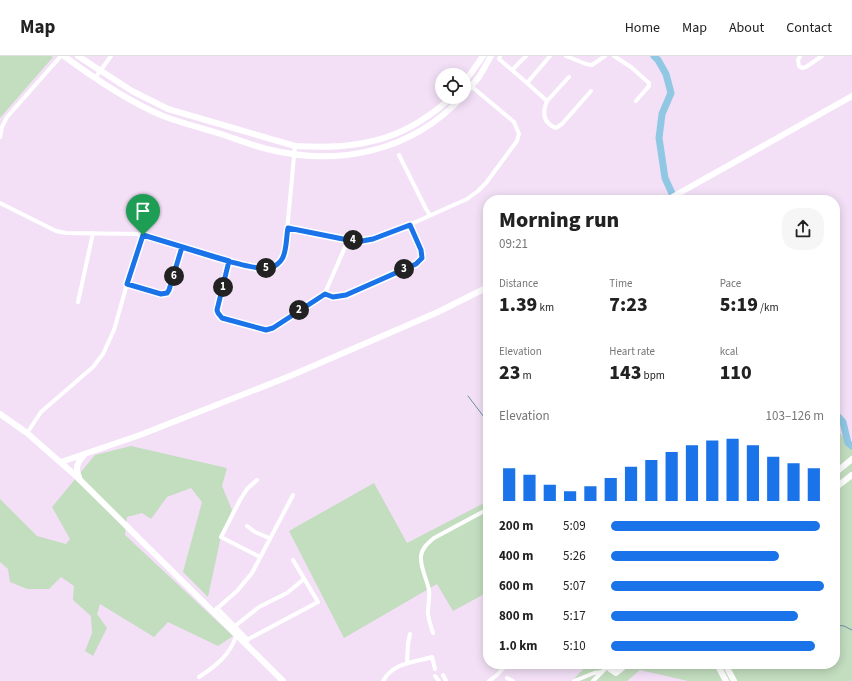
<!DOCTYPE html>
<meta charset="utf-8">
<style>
:root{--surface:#fff;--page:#f6f6f6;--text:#222;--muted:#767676;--line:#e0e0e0;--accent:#1a73e8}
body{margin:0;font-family:"Source Sans 3",sans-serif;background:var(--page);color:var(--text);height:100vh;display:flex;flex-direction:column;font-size:15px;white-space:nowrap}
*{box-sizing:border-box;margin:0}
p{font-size:13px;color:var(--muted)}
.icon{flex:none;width:22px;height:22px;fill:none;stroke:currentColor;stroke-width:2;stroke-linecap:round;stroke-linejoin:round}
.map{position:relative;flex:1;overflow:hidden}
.details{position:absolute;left:483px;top:139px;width:357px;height:474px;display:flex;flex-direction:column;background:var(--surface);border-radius:16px;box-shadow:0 2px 10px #0003}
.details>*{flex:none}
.tools{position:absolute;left:435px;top:12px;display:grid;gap:8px}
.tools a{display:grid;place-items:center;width:36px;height:36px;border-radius:50%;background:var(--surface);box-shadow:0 2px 10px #0003;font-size:20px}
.pin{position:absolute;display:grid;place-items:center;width:34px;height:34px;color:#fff;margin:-41px -17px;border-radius:50% 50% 50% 0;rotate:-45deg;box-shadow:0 0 4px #0007}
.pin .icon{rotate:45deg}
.km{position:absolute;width:20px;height:20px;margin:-10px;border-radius:50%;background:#222;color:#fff;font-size:11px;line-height:20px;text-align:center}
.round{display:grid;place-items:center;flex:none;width:42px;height:42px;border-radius:16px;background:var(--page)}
.head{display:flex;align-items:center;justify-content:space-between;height:68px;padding:0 16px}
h1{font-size:22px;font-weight:800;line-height:30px}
.metrics{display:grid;grid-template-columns:repeat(3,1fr);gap:6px;height:68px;padding:4px 16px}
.metrics div{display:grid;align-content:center}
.metrics b{font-size:20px;font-weight:800}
.metrics small{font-size:11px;font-weight:400}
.metrics p{font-size:11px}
.chart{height:112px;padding:8px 16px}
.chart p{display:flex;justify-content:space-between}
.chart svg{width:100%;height:72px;margin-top:4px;stroke:var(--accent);stroke-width:6}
ul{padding:0 16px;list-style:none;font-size:13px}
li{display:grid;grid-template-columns:64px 48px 1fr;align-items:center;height:30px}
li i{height:10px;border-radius:5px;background:var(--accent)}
header{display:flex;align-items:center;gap:24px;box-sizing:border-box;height:56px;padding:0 20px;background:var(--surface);border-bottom:1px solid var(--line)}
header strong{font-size:19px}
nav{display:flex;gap:22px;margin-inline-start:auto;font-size:14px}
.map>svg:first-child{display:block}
</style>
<header>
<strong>Map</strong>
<nav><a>Home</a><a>Map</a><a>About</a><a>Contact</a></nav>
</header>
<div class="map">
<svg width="852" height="625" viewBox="0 0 852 625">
<rect width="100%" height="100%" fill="#f3e0f7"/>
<g fill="#c3ddbf">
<polygon points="0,0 51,0 53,1 0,62"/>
<polygon points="835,372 852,390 852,625 688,625 640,614 627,625 572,625 588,608 835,608"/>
<polygon points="131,390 227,412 222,430 232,454 221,480 208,541 183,516 202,446 191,432 167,441 151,463 142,457 127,461 125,479 233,580 218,590 168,566 154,581 100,548 97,558 107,572 93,600 85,595 92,577 91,560 73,544 74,530 61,521 49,533 27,533 10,526 8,513 0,506 0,443 37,480 66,488 70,483 52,451 95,399"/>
<polygon points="374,427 407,487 488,445 488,536 453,555 437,528 344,582 289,475"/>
</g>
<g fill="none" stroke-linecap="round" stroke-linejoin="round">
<g stroke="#6c91a7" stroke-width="1">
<polyline points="468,340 484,361 488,363"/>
<polyline points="835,569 844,570 852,574"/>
</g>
<g stroke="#90c8e4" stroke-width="7">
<polyline points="654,0 658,4 666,18 671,37 662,58 659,82 665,122 675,144"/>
<polyline points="835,357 843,366 848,387 852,390"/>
</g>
<g stroke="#fff" stroke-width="4">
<polyline points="500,0 499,3 527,27"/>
<polyline points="550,0 527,27 547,45 569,21"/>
<polyline points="566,0 586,8 592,9 605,0"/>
<polyline points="614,0 631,11 649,27 649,30 636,45"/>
<polyline points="800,0 798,4 799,10 802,12 806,11 822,0"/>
<polyline points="512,14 526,0"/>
<polyline points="95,22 111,0"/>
<path d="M547 45C542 57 543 67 556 72L562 68 591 35"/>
<polyline points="0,81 2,71 7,61 61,0"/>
<polyline points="399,99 426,153 430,159"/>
<polyline points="0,147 56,175 66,177 137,178 229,205 262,212 270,212 277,209 282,203 285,196 295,90"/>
<polyline points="288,172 348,184 363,185 373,183 409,169 467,143 478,135 486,127 517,85 519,78 514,66 465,25"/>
<polyline points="229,205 217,254 218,257 222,262 266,274 270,273 325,237 348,184"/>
<polyline points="127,228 161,238 167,237 171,231 182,191"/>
<polyline points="325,237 333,241 346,239 420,205 422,202 422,198 409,169"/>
<polyline points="78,246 93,177"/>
<polyline points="27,377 41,356 93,311 103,298 114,274 127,228 143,179"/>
<polyline points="257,424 247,433 240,444 221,481 260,501"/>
<polyline points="247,470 255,476 269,482"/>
<polyline points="217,552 248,584"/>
<polyline points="213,556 237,535 252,517 293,439"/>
<polyline points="235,570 259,551 287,537 304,523"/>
<path d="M433 577C431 570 428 563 428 556 428 548 430 542 429 534 427 523 420 512 421 500 422 492 428 487 434 482L488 453"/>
<polyline points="243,586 318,546 293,504"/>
<polyline points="407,607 408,588 410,578"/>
<polyline points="443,619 446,625"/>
<polyline points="435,620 439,625"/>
<path d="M199 621C216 610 230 599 236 580"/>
<polyline points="507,622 513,625"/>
<path d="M383 625C394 606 413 607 432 601L435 613"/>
<polyline points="489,625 497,619 507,608"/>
<polyline points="574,625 594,617 602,616"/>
<polyline points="593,625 610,608"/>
</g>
<g stroke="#fff" stroke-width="6">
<path d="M64 0C95 23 128 45 163 60 181 67 202 72 221 78 236 83 251 89 267 93 338 111 411 96 462 41"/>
<path d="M78 0 132 35 168 53 295 90C341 93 386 89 425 62 434 56 444 49 451 41"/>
<polyline points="464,27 483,0"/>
<polyline points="464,38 479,21 491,0"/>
<polyline points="667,144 852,40"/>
<polyline points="0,358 27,377 76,420 283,625"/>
<polyline points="61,406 140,379 290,320 438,256 488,231"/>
<polyline points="835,417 852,403"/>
<path d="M79 421C75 412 77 407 84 399"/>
<polyline points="835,432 852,419"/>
<polyline points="610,608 610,613 616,617 627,608"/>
<polyline points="717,608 726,625"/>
<polyline points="725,608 734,625"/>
</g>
</g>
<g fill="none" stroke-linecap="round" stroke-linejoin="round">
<g stroke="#fff" stroke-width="8">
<path id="route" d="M143 179 229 205 217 254 218 257 222 262 266 274 273 272 325 238 333 241 346 239 416 208 422 202 421 194 410 169 373 183 362 185 348 184 288 172C286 182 287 195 282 203 280 207 274 211 270 212 256 216 198 196 182 191L169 234 167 237 161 238 127 228 143 179"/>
</g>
<use href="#route" stroke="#1a73e8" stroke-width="5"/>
</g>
</svg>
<div class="tools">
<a><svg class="icon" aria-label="locate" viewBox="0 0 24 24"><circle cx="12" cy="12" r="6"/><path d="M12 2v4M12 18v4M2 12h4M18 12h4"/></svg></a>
</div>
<div class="pin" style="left:143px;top:179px;background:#1e9e55"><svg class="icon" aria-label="arrive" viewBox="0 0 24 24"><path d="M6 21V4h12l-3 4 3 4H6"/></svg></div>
<b class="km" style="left:223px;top:231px">1</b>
<b class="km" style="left:299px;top:254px">2</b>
<b class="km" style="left:404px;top:213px">3</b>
<b class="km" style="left:353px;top:184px">4</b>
<b class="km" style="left:266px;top:212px">5</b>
<b class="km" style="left:174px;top:220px">6</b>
<section class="details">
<div class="head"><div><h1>Morning run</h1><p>09:21</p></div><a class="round"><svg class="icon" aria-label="share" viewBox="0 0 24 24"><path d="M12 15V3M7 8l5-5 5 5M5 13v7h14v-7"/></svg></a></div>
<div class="metrics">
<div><p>Distance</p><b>1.39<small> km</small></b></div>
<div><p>Time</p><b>7:23</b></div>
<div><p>Pace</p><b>5:19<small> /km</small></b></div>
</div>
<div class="metrics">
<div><p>Elevation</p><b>23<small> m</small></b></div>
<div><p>Heart rate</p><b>143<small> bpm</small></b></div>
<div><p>kcal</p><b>110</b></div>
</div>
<div class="chart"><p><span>Elevation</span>103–126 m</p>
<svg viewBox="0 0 160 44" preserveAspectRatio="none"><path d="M5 44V24M15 44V28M25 44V34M35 44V38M45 44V35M55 44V30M65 44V23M75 44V19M85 44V14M95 44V10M105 44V7M115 44V6M125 44V10M135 44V17M145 44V21M155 44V24"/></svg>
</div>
<ul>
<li><b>200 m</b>5:09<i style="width:98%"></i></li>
<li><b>400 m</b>5:26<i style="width:79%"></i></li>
<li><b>600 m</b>5:07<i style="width:100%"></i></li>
<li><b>800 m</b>5:17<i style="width:88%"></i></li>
<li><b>1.0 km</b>5:10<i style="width:96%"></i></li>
</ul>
</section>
</div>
